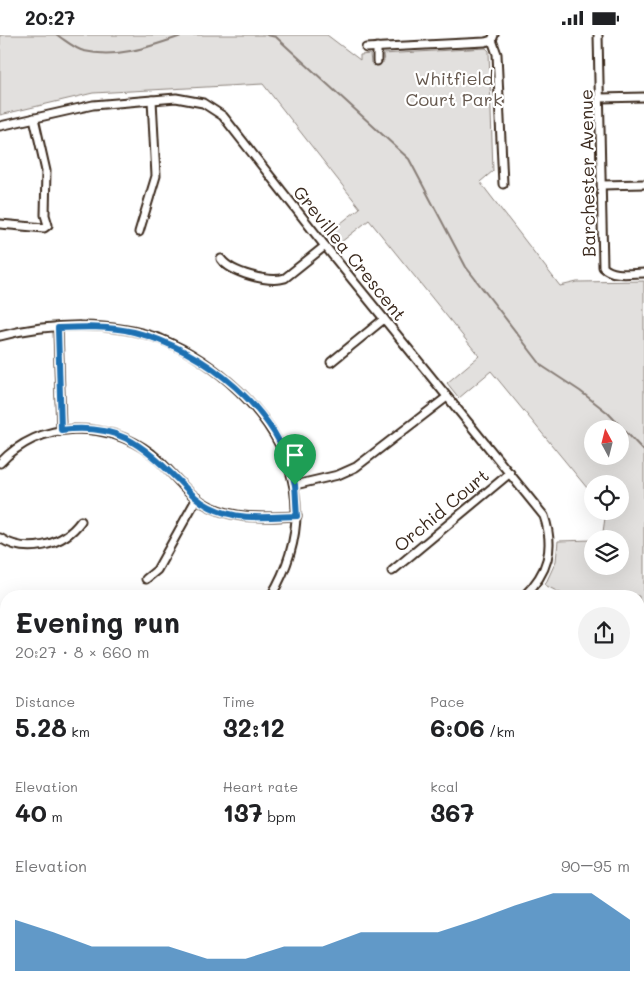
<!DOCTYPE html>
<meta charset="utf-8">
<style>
:root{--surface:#fff;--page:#f2f2f2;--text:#202124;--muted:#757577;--accent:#1f6fb2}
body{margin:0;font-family:Mali,sans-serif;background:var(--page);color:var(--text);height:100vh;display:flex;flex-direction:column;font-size:19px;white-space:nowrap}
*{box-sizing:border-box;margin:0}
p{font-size:16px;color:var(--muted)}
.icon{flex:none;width:28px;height:28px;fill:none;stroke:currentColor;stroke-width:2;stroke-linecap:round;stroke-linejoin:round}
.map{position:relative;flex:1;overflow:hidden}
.sheet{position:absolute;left:0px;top:555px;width:645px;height:405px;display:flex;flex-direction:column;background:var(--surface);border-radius:20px 20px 0 0;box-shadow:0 5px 20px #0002}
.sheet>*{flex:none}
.needle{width:32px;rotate:353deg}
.fabs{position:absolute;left:584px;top:385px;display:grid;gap:10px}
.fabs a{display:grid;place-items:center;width:45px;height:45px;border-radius:50%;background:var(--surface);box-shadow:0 5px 20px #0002;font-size:25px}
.pin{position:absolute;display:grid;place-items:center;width:42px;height:42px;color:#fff;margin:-51px -21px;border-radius:50% 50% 50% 0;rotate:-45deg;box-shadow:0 0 5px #0007}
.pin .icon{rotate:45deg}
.round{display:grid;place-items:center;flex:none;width:52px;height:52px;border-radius:26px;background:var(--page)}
.headline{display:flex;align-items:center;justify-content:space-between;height:85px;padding:0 15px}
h1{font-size:28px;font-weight:700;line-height:38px}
.figures{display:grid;grid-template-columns:repeat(3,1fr);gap:8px;height:85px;padding:5px 15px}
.figures div{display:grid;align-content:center}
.figures b{font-size:25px;font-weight:700}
.figures small{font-size:14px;font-weight:400}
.figures p{font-size:14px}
.chart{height:140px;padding:10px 15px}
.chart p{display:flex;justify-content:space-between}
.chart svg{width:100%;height:90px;margin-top:5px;fill:var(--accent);opacity:.7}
.status{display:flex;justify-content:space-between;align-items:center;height:35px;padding:0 25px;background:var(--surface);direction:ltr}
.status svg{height:14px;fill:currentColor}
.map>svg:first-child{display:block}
</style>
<div class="status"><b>20:27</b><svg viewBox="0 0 49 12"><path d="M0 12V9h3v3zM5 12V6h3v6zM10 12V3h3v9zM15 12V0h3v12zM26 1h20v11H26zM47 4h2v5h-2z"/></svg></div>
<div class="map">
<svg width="644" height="960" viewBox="0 0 644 960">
<rect width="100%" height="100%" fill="#fff"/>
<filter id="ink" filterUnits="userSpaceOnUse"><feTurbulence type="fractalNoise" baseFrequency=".02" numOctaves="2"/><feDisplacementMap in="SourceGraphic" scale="10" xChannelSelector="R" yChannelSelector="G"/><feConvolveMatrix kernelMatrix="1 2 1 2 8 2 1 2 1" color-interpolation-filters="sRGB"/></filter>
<g filter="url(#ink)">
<g fill="#e2e0de" stroke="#8e857e" fill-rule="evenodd">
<path d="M0 0H327L360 25V20L370 19 371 28 384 27 383 19 486 13 489 16 493 136 480 147 560 251 577 247 644 246V720L639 721V561H566L545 550 556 526 558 506 592 505V531H620V504H602L606 476H620V449H592V459L491 336 459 363 447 348 479 321 369 185 336 211 327 199 360 173 263 49 93 58 0 80ZM592 394H620V421H592Z"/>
<polygon points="68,954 452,954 451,960 67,960"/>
</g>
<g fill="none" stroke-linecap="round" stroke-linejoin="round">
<g stroke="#887e77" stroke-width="2">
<path d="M57 0C65 5 75 14 84 16 118 24 152 11 184 0"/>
<polyline points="267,0 276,2 409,124 466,232 542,331 580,356 608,378 644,416"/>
<polyline points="639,627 644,624"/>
<polyline points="353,960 355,954"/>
</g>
<g stroke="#3b2a1e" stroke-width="11">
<g id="minor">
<path d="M598 0 603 232C613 242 631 238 644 238"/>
<polyline points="492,5 497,19 503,149"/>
<polyline points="377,12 377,26"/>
<polyline points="366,13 485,7 492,5 494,0"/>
<polyline points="600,63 644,62"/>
<path d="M0 91 93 70 176 63 203 68 223 81 325 211 544 481C555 513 548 538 524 561"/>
<polyline points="602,150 644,149"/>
<polyline points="0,189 44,193 48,190 45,180 46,136 34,83"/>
<polyline points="139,197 156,141 152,65"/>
<path d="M221 224C231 238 269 248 285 243L325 211"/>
<polyline points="58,293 61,395"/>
<path d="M0 301C50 288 112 286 161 304 191 316 216 334 239 356 299 415 315 487 271 561"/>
<polyline points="331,327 384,284"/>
<path d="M0 428C40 385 106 384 152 419 172 435 186 461 211 472 238 485 267 482 297 481"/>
<polyline points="295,450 338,440 356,432 447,362"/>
<path d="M0 503C26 520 63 511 81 486"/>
<polyline points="392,536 510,438"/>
<polyline points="146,544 157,535 197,463"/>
<polyline points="0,611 6,610"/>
<polyline points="0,705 6,705"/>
<polyline points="639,764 644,763"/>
<polyline points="0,811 6,811"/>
<polyline points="639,852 644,852"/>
<polyline points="0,921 6,921"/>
<polyline points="639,938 644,938"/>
<polyline points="456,960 458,954"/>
</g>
</g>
<use href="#minor" stroke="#fff" stroke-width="7"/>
</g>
</g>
<g fill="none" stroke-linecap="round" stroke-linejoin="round" filter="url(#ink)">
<g stroke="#fff" stroke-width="10">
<path id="route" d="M58 293C83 292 109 291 134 297 203 314 282 376 295 450 296 460 296 471 297 481 267 482 237 486 210 472 197 466 188 455 178 445 140 408 117 388 61 395Z"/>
</g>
<use href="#route" stroke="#1f6fb2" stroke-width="6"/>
</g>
<g text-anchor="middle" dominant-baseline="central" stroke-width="4.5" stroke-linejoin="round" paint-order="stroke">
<g font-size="18" fill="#65584e" stroke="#fff">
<text x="454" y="43">Whitfield<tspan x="454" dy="21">Court Park</tspan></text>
</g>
<g font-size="18" fill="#3b2a1e" stroke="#fff">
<text transform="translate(587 138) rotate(-91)">Barchester Avenue</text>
<text transform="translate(350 218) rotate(51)">Grevillea Crescent</text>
<text transform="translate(441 475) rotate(-40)">Orchid Court</text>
</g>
</g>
</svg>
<div class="fabs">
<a><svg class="needle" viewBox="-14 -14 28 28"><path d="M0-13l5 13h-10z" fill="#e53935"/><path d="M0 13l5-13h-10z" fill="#757577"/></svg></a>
<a><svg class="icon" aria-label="locate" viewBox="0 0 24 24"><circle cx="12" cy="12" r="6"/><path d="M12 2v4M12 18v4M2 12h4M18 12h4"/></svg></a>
<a><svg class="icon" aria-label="layers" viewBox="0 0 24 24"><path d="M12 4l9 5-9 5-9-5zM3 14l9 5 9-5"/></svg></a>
</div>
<div class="pin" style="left:295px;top:450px;background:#1e9e55"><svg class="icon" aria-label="arrive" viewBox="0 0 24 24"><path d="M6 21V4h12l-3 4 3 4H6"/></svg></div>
<section class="sheet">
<div class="headline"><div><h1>Evening run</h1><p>20:27 · 8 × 660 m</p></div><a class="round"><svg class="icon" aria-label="share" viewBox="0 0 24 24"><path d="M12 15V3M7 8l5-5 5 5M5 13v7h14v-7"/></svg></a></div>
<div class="figures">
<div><p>Distance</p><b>5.28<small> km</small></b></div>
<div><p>Time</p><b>32:12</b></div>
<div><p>Pace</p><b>6:06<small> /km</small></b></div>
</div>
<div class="figures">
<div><p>Elevation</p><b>40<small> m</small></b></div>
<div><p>Heart rate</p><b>137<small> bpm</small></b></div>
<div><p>kcal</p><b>367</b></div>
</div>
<div class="chart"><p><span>Elevation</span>90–95 m</p>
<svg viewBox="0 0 160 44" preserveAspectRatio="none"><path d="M0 44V19L10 25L20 32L30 32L40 32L50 38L60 38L70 32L80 32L90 25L100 25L110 25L120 19L130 12L140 6L150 6L160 19V44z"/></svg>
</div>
</section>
</div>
